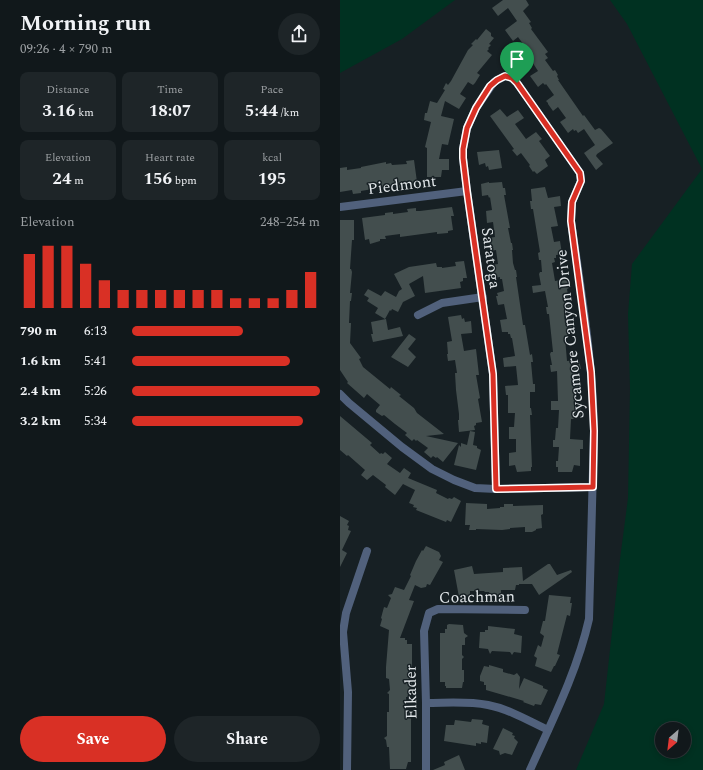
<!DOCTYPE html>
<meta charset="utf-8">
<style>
:root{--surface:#11181b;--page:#1e2528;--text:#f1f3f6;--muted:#9ca0a3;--line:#30373a;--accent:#d93025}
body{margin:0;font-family:Spectral,serif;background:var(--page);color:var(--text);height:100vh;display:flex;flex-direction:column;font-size:15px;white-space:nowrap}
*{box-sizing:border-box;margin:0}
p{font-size:13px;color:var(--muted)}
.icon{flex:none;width:22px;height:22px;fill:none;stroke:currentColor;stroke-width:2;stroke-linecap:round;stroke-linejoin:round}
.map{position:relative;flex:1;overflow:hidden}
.side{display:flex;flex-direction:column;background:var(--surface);width:340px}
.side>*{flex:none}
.needle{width:26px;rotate:208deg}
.buttons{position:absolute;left:315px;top:722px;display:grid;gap:8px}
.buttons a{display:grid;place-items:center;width:36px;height:36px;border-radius:50%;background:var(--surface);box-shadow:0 2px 6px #0003,0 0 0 1px var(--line);font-size:20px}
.pin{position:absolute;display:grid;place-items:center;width:34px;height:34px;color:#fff;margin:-41px -17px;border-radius:50% 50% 50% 0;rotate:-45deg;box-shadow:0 0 4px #0007}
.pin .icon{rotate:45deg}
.round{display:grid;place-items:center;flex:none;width:42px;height:42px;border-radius:21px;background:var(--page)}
.overview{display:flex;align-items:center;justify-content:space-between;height:68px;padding:0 20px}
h1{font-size:22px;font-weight:700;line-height:30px}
.figures{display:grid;grid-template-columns:repeat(3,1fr);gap:6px;height:68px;padding:4px 20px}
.figures div{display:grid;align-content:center;border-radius:8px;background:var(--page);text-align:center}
.figures b{font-size:17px;font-weight:700}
.figures small{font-size:11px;font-weight:400}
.figures p{font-size:11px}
.chart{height:112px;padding:8px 20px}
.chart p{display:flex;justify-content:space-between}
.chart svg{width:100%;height:72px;margin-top:4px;stroke:var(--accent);stroke-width:6}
.cta{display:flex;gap:8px;margin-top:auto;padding:8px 20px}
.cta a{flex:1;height:46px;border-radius:24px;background:var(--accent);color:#fff;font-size:16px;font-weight:700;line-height:46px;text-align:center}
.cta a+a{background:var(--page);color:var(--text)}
ul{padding:0 20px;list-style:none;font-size:13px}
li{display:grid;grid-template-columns:64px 48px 1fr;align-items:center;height:30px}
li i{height:10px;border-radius:5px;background:var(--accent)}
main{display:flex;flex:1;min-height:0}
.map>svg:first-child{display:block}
</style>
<main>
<section class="side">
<div class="overview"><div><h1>Morning run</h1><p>09:26 · 4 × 790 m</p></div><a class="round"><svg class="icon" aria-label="share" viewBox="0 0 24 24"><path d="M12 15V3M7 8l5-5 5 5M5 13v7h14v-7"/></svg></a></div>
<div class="figures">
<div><p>Distance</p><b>3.16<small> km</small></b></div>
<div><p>Time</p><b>18:07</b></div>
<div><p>Pace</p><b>5:44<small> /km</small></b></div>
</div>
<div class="figures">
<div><p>Elevation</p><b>24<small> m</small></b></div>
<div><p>Heart rate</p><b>156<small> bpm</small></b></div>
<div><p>kcal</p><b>195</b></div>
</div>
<div class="chart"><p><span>Elevation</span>248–254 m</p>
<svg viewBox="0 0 160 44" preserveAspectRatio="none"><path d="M5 44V11M15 44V6M25 44V6M35 44V17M45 44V27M55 44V33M65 44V33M75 44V33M85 44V33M95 44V33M105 44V33M115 44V38M125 44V38M135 44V38M145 44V33M155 44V22"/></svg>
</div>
<ul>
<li><b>790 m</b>6:13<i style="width:59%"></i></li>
<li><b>1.6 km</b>5:41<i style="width:84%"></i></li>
<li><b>2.4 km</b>5:26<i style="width:100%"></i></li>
<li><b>3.2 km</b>5:34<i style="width:91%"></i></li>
</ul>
<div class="cta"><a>Save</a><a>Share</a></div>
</section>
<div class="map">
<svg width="363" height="770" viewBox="0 0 363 770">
<rect width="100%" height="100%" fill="#172024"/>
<g fill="#003121" fill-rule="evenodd">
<polygon points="0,0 115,0 62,39 0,73"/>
<path d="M270 0H363V770H236L264 704 280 559 288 498 290 389 288 314 292 264 362 169 287 24ZM322 729H344V751H322Z"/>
</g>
<g fill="#434e4e">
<polygon points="163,0 186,0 189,5 183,11 191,22 189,23 192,28 191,29 208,52 205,54 208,58 205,60 213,71 215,70 218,75 217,76 219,80 218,80 243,116 244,115 255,130 259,128 261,129 273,143 257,154 256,156 263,164 256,170 244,153 255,145 244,129 238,133 236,130 234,131 233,129 228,133 220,122 226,118 218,107 213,111 208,104 208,103 206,101 214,95 206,84 205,85 203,83 198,87 190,76 198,71 189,57 187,59 181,51 186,48 178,37 173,41 165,30 177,21 168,8 158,16 152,8"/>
<polygon points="146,29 151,33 151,36 154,38 149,44 151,45 148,48 149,49 147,51 152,55 137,73 140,75 135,83 133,85 128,82 120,94 126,98 119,109 105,101 101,116 114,119 108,145 102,144 99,159 109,159 109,170 102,170 101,177 87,177 87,148 85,147 91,122 84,120 85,113 87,113 90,101 97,103 105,90 103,89 106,83 108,85 111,81 128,50 133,45 131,44 136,39 137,40"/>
<polygon points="160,109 167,117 178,110 184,118 175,124 186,139 196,132 202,139 199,141 210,156 205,160 208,166 197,174 194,171 193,172 189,166 190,165 181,153 177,156 172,150 174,149 150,116"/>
<polygon points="159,150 162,168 149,170 148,166 146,167 145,163 139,165 137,152"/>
<polygon points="74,160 77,182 66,184 66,187 58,188 57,186 44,187 21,191 21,193 13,194 12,190 0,192 0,168 7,167 7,170 21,168 21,167 46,162 46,164 51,163 52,165 67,164 66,161"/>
<polygon points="149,182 149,183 162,182 163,188 165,188 166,195 164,195 170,228 168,228 171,243 172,243 173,250 172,250 173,263 175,270 176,270 177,277 176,277 183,325 185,325 190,355 192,354 193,362 191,362 193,384 195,384 195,392 190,392 190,408 191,408 192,415 190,415 192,467 191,467 191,471 177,472 175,465 169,466 169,453 176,452 176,439 169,439 169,427 174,427 175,413 168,413 168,395 166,395 165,386 178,385 176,366 164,367 163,358 175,356 172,338 171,338 170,334 168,334 168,332 162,332 160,320 167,319 164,304 158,305 156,296 158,296 157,293 164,291 162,279 160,279 160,277 154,278 152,265 158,264 156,250 150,251 148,238 155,237 153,222 147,223 146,211 152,210 150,197 149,198 148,195 142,196 141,184"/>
<polygon points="205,187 208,198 220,196 221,206 214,207 218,226 211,227 214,242 220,241 222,254 216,255 216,258 214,258 215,262 212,263 215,281 228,279 229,288 227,289 230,308 224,309 225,323 231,322 234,334 227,335 228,338 225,338 227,361 239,360 241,369 239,369 241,389 234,389 235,403 240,403 241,416 234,416 234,419 231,419 230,439 243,440 243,449 240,449 240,466 234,465 232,472 218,472 218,467 216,467 216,461 218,461 219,447 213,447 213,440 215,440 216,428 218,428 219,410 211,410 211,401 218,401 217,371 211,372 210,365 212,365 210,354 211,352 213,352 209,314 207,314 206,307 208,307 205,291 193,293 192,286 201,285 199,274 200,272 202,272 201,260 199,260 198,253 200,252 193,209 191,209 190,201 192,201 191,191 191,189"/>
<polygon points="112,207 114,216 111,216 113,230 108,231 108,233 97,234 97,232 60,237 60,234 45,236 46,239 40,239 40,241 30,244 29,239 25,240 22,218 45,215 45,213 53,212 53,214 68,212 67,209 76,208 76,211 80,211"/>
<polygon points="0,220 14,220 14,240 12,240 10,269 11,269 12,272 10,293 12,293 11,301 10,301 9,323 11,323 10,343 21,358 19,359 23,367 50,389 51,387 61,395 59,396 74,408 77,413 104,434 86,436 118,443 103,462 97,457 96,458 93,456 91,458 84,452 88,448 77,440 76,441 74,439 72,441 65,435 67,433 55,424 44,415 42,416 36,412 36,410 40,405 27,394 24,398 7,383 8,382 0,370"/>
<polygon points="124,261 127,278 123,278 123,281 120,282 121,288 85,293 83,276 69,284 75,296 63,302 58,312 52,309 51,311 50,310 45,319 35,313 38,308 27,301 29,298 24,295 28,289 41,296 45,291 56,297 59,291 62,289 54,274 69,267 96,263 97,267 102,267 102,268 116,266 115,262"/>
<polygon points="121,315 122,319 124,318 125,322 131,321 132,333 121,334 124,351 136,349 139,375 136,375 140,398 138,399 142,422 136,423 136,425 134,426 135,430 119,432 118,420 119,420 119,414 116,390 115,373 117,373 115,360 108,361 107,354 108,354 107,342 112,341 108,317"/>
<polygon points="46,319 48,330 60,327 63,336 33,342 31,334 33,334 31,322"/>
<polygon points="69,334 76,339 68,349 76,357 68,367 51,357"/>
<polygon points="0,416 32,443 30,445 40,454 41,453 43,454 45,452 52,458 47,464 60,473 64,468 71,473 68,478 97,490 96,493 108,499 109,498 112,499 114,497 121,501 111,522 107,520 106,522 76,510 77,508 73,507 74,505 69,503 75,490 63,484 55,495 45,487 46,485 33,475 27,480 21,475 25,470 8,455 7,456 0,450"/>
<polygon points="130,431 135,432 133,445 137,446 137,448 141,450 136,470 114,465 119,445 121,447 121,443 127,445"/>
<polygon points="126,503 147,504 147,509 160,508 160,507 164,507 164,504 173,504 173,506 203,505 203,514 201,515 202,528 196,529 196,530 192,532 185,532 185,527 170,528 170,529 162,530 136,529 136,530 129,530 130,525 125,525"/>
<polygon points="0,516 9,521 7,525 9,526 8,530 11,531 2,550 7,553 0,567"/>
<polygon points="86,546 99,552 101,556 99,560 103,562 90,585 87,584 86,587 81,588 75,585 69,600 74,601 60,638 65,638 65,640 67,640 67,644 72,644 72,694 68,694 68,697 66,697 67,712 71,713 71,762 68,762 66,769 50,769 49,747 47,747 46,740 44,738 47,736 47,712 49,712 49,694 47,693 50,690 49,679 46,678 46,667 49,630 40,626 42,619 41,618 44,607 47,608 51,598 48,595 52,594 55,587 64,590 71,576 70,575 76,561 82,550 83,551"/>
<polygon points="208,564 210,564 217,575 231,570 232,572 199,595 192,584 179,584 179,585 176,585 175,590 161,590 161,596 149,595 149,592 145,592 144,591 130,591 130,595 119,597 114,570 132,566 134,574 163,572 163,568 182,567 183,581"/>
<polygon points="209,595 231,597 230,603 232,603 230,616 227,615 217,654 220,655 215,666 214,666 211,672 195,666 197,658 194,656 198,645 201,647 204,636 200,633 203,621 205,621"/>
<polygon points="109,624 123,625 124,633 128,636 125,638 125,645 122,645 122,655 124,657 122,659 122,670 124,670 124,682 123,682 122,688 106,688 106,686 105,686 105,682 100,682 100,633 105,633 105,629 107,629 107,625"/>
<polygon points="148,626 175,629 174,634 182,636 181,653 174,652 172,655 170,652 152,651 150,654 148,649 139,648 140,632 145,632 145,630 148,630"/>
<polygon points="149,665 163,669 163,672 174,675 177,673 180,677 179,689 184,678 203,686 203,688 208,690 201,705 195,704 194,706 183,702 184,701 146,690 146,685 144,685 144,682 140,681 140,676 144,666 149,667"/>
<polygon points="132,719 143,720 142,724 149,726 147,743 141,742 141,744 136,743 136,746 104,741 106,725 114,725 115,720 131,722"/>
<polygon points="163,728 173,733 172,735 175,736 174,738 178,742 172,755 165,753 160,755 159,751 153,749"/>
<polygon points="119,755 125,770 93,770 105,765 104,762"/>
</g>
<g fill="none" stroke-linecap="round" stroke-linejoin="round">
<g stroke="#51617c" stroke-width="8">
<polyline points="0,207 127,191"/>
<polyline points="78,315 102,303 143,297"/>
<polyline points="0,394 9,403 62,447 92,469 114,480 135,488 156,489 253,487"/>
<path d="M156 489 153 374 127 191 123 158V149L127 128 136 108 154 82 165 76 172 78 177 83 240 173 241 181 232 202 231 221C241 291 253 360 254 431L249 619C237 672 212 721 190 770"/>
<path d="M86 703C107 703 127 701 148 705 169 709 189 721 208 730"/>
<polyline points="7,770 8,692 3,632 6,613 27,551"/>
<polyline points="86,770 86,703 84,631 89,613 98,609 185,610"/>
</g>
</g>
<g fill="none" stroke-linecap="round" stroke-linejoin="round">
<g stroke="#fff" stroke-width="8">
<polygon id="route" points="165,76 172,78 177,83 240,173 241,181 232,202 231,221 251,372 254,431 253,487 156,489 153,374 127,191 123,158 123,149 127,128 136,108 150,86 157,80"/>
</g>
<use href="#route" stroke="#d93025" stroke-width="5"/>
</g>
<g text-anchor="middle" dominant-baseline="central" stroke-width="3" stroke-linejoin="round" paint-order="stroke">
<g font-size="16" fill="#e1e6e9" stroke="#172024">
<text transform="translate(62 185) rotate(-7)">Piedmont</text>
<text transform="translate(151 258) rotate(82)">Saratoga</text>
<text transform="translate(230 334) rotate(-96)">Sycamore Canyon Drive</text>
<text transform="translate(137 597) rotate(-1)">Coachman</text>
<text transform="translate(71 692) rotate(-91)">Elkader</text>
</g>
</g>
</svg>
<div class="buttons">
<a><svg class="needle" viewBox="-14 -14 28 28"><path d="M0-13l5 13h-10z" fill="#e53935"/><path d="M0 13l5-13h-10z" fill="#9ca0a3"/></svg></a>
</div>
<div class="pin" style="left:177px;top:83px;background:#1e9e55"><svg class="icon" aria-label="arrive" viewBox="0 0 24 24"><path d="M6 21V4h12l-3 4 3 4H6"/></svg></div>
</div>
</main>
